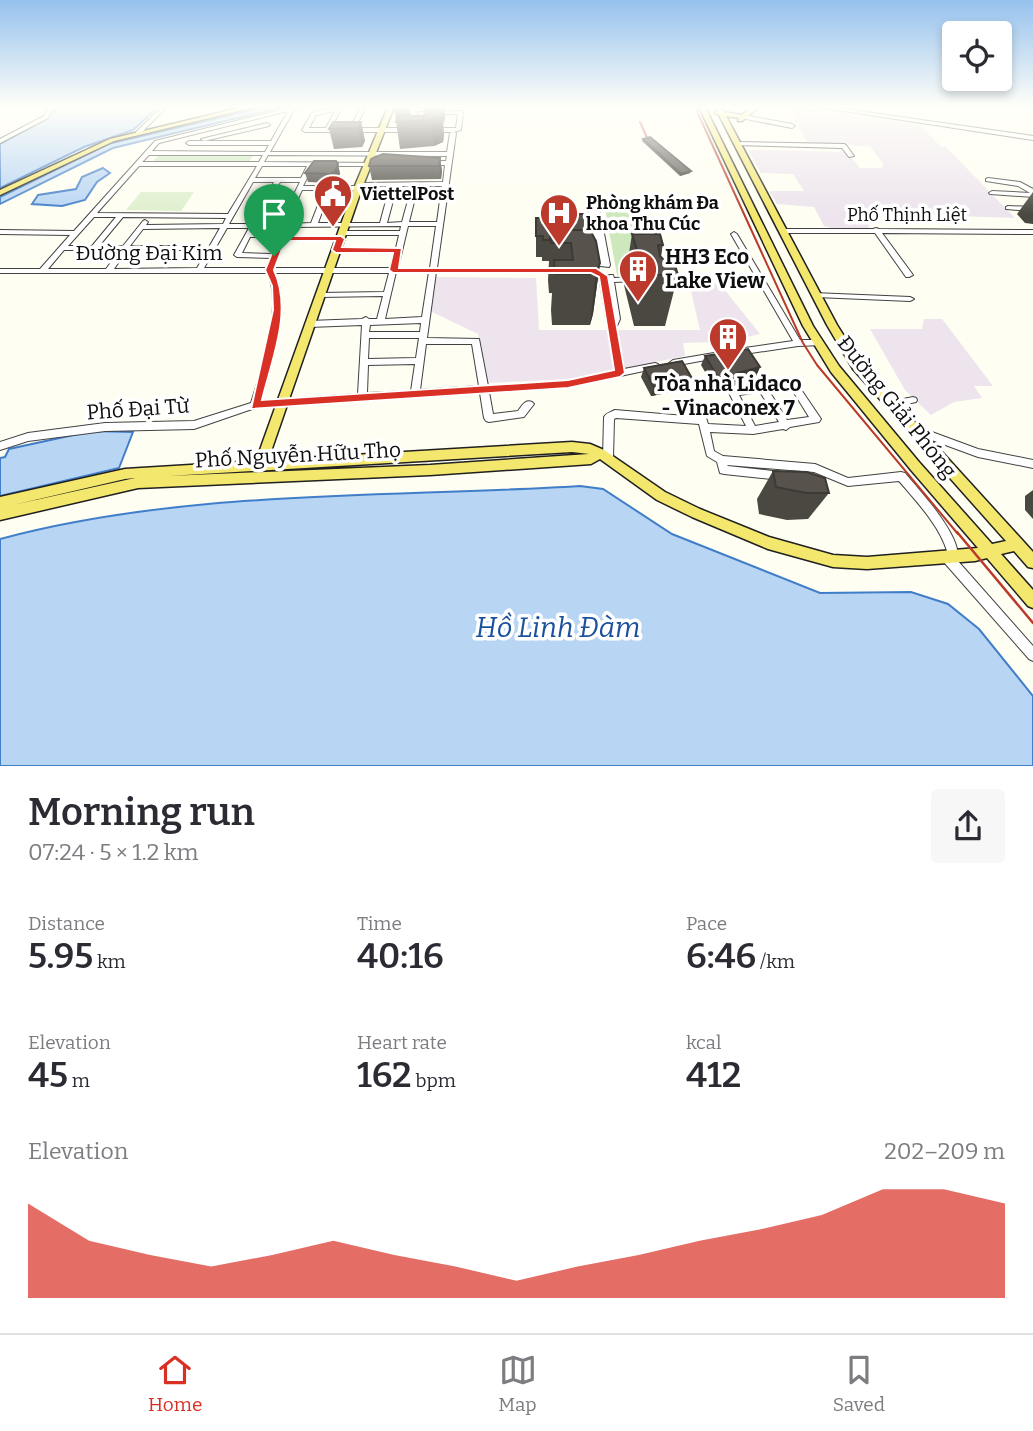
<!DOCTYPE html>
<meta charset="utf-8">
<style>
:root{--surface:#fff;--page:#f7f7f7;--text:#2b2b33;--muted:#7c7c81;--line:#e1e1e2;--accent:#d93025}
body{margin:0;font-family:Bitter,serif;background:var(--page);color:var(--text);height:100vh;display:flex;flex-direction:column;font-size:26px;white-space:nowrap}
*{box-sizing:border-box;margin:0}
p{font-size:23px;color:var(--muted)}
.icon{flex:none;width:38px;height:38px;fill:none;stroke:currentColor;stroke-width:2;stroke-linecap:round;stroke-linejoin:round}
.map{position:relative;height:766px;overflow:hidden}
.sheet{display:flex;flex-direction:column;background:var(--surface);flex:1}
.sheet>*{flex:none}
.tools{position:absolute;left:942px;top:21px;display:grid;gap:14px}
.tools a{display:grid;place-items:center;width:70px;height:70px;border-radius:7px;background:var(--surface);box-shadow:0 4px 10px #0003;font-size:35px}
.pin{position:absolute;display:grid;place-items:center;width:60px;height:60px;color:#fff;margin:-72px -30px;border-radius:50% 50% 50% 0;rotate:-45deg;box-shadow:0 0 7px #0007}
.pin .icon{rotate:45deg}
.round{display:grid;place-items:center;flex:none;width:74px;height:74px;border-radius:7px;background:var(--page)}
.headline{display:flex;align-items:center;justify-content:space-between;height:119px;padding:0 28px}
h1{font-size:38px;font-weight:600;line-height:52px}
.stats{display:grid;grid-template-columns:repeat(3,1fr);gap:10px;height:119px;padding:7px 28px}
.stats div{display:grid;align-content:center}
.stats b{font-size:35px;font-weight:600}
.stats small{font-size:19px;font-weight:400}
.stats p{font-size:19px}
.chart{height:196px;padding:14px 28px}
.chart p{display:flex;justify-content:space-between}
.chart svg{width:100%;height:126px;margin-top:7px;fill:var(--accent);opacity:.7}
.tabs{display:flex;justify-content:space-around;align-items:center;height:98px;border-top:2px solid var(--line);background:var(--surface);font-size:19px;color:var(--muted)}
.tabs a{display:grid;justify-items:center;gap:4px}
.tabs .active{color:var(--accent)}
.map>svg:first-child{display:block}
</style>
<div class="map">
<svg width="1033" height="766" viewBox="0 0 1033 766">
<rect width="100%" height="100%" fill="#fefef2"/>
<g fill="#ede4ed">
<polygon points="795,107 919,124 941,147 946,147 1015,218 875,213 868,228 831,228 824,226 814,207 777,204 769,191 804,191 793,174 761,173 748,150 847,152 860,168 882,168 883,163 870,146 808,144 795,120"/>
<polygon points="435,277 536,278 539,330 700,330 689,283 720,284 760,334 747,337 710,337 711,342 683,343 685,356 573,379 486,383 478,334 430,311"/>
<polygon points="924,319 942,319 993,386 974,386 982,398 954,402 931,415 905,390 870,329 922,329"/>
</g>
<g fill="#cce8bc">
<polygon points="158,156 253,156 249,162 152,162"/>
<polygon points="604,203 633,203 651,276 617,275"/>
</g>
<polygon fill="#dff0cd" points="141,192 194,192 181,211 126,210"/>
<g fill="#b8d5f4" stroke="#417ec9" stroke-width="2">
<polygon points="56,107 158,107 133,130 84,147 0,188 0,144 46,119"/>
<polygon points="265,107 283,107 113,148 0,204 0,197 108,144"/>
<polygon points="103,168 110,173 97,182 85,200 62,206 32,204 38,195 76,189 82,177"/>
<polygon points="92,431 133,432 119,468 0,496 0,458 5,457 9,449"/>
<path d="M580 486 603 489 672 534 820 593 911 592 948 604 979 629 1033 696V766H0V539C186 489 388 498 580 486Z"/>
</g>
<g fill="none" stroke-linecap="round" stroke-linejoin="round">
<g stroke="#424242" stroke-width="2">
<g id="minor">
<polygon points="49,107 54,107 48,118 0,143 0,139 44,116"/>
<polygon points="162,107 167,107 140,134 136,134 136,132"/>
<path d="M293 107H302L294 110 270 152H447L450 133 452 132H432L429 130 432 128H456L458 114H423L418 126 413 125 419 112 463 111 461 130 454 132 456 133 437 268H558L562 270 558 272H436L427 338 479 339 488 386 568 381 615 371 599 276 603 274 607 276 610 275H613L614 278 636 277 640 279 636 281 614 282 620 319 616 328 624 369 655 363 658 364 659 366 658 368 568 387 489 392 493 414 518 411C522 406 525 399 532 402L534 404 524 417 489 422 486 421 484 418 480 393 255 408 194 429 105 431 28 441 0 450V442L28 433 105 423 194 421 251 403C261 371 284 303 267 273H0V269H40L70 235 0 234V230L74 231 155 141ZM288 111 271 141H189L186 143 189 145H269L265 152 152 151 159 143ZM149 155H263L259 162H142ZM268 155 447 156 446 161H431L428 163 431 165H445L443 182 358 183 357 184 360 186H390L380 223H318L330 190H358L361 188 358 186H303L313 166H375L378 164 377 163 264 162ZM139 166H257L228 214 97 213ZM262 166H307L301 178H255ZM253 182H274L251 224H229ZM280 182H300L279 224H257ZM397 186H412L402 222 387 223ZM418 186H442L437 222H409ZM302 190H324L311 223 286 224ZM94 217H116L92 246H68ZM123 217 226 218 223 224 146 225 148 222 145 220 143 221 123 246H99ZM401 226 400 231H343L340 233 343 235H399L396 248H336L333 250 336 252H395L390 268H273L285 240 341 241 344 239 341 237 287 236 290 227ZM408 226H436L430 268H398ZM220 228 197 268 114 269 127 250H188L191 248 188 246H130L143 229ZM227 228H249L234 255 237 257 271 258 266 268H204ZM255 228H283L281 233H252ZM250 237H279L272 254 242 253ZM64 250H120L106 269H48ZM396 272H429L422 317 385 319ZM274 273H389L384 292 320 293 316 295 320 297 383 296 377 319H369L366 317 362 319 309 321 305 324 309 327 362 325 358 394 261 401C270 369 292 303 274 273ZM421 323 420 332H369L370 325ZM369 338H419L416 358 368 359ZM426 344H472L479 386 420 390ZM415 364 411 391 367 393 368 365Z"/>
<path d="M337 107H346L341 109 331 128H350L361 107H366L355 128H408L411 130 408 132H305L302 130 312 113ZM335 111 326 128H309L316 115Z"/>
<polygon points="817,107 831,107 1033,136 1033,140"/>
<polygon points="743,115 792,124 795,126 792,128 741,118 740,117"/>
<polygon points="267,123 270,125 269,126 204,141 201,139"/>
<polygon points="737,142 844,144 846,145 854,156 849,157 842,148 735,145 735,143"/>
<polygon points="988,178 1020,182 1033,189 1033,197 990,194 989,193 992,191 1030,193 1018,186 986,181 986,179"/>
<polygon points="590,200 595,200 598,202 610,265 609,267 600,266 596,264 587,202"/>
<polygon points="1008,206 1033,207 1033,211 1006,209 1006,207"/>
<polygon points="876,228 879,229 1033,230 1033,234 882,233 913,275 909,277 906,277 875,233 782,233 779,231 782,229 873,229"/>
<polygon points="734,232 737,234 800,340 819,340 822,341 823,343 822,345 798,346 738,355 735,354 734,352 738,349 793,341 731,234"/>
<polygon points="813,293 910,297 914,299 910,301 816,297 812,295"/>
<polygon points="714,353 717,354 718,356 717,358 673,366 669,363 673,360"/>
<path d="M793 381 796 382 819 416 821 419 819 422 790 427 786 430 783 429 753 434 710 432 714 451 723 456 815 464 848 478 901 472 905 473C919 490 964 538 957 560L1033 646V661L1029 659 942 560 940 556 942 552 947 551C939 525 916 501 899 481L848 486 814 472 727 465 728 466 781 472 785 473 786 476 785 479 781 480 724 474 720 473 717 462 707 456 699 424 616 418 614 419 613 458 611 461 608 462 605 461 603 458 604 417C606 413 611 412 615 410L697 417 695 411 697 408H703L708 424 746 426 729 393 730 391ZM791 388 809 417 787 420 769 391ZM760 392 779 422 755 426 739 395Z"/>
<polygon points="913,397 916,398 917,400 916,402 889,408 886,407 884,405 886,403 889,402"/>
<polygon points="913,425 978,449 1033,460 1033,468 978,457 910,432 908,429 910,426"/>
</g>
</g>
<g stroke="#202020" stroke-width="3">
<g id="major">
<polygon points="243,107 255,107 114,141 0,195 0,190 110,139"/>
<path d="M388 107H394L362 188 268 460 572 442 590 444 604 450 665 492 700 509 769 537 833 555 867 557 978 548 911 470 831 372 803 326 699 107H705L813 326 839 366 919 462 992 544 1006 541 853 369 827 325 719 115 715 113 717 111 715 107H721L724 112 742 115 752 107H759L742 121H738L739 118 726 116 837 325 861 363 1033 552V568L1028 567 1014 551 1001 554 1033 590V608L1028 606 987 558 975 561 867 569 833 567 768 549 692 517 657 500 600 459 591 464 430 475 138 488 0 520V497L125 469 256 461 354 188ZM572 452 589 454 430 465 168 476ZM135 478 13 505 125 479Z"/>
</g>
</g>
<use href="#minor" fill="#fff" fill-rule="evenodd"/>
<use href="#major" fill="#f3e76d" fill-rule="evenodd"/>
<g stroke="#bb3a2b" stroke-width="2">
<polyline points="695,107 803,343 817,365 958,534"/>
<polyline points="640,122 648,140"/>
</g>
<polyline stroke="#bb3a2b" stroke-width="2.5" points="957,532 1033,623"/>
</g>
<g fill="#4b4741">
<polygon points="394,107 409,107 411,116 425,116 424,107 445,107 445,117 443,124 444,135 443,142 434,146 400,149"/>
<polygon points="361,122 365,141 362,147 334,149 329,129"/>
<polygon points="643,139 690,173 680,176 642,141"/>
<polygon points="440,158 442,171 441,179 372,180 369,166"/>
<polygon points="305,173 340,173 337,182 332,183 308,182"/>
<polygon points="1033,192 1033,224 1025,223 1017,214"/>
<polygon points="536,218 541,218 586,230 600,263 593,314 590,325 552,325 551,310 552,293 549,293 548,280 549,261 542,261 542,257 536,257"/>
<polygon points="632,234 663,245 661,257 678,275 665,326 634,326 624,285"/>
<polygon points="705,356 760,367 756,376 736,382 735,386 715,389 701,365"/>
<polygon points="644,368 693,380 690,389 651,396 641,377"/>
<polygon points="773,471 829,493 808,519 787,520 759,514 757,499"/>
<polygon points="1033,490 1033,519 1025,510 1025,496"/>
</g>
<g fill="#3d3935">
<polygon points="406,107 409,107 411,118 408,121"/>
<polygon points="442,107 445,107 445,117 444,124"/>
<polygon points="442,109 444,135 443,142 434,146 431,120"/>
<polygon points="361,122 365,141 362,147 358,128"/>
<polygon points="440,158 442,171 441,179 439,166"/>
<polygon points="338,164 340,173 337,182 332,183 330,174"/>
<polygon points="691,171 690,173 680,176 681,174"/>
<polygon points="600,263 593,314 590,325 596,274"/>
<polygon points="760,367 756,376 736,382 735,386 715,389 719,379"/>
<polygon points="693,380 690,389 651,396 654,387"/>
</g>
<g fill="#57524c" stroke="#3d3935" stroke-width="2">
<polygon points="428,109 442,109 441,116 431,120 396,122 398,116 426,116"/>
<polygon points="333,122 361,122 358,128 329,129"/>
<polygon points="650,137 691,171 681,174 643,139"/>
<polygon points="383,154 440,158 439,166 369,166 371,159"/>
<polygon points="314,161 336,161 338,164 335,172 330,174 305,173"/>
<polygon points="541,214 584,214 586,230 550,230 550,240 543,240 543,236 536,236 536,218 541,218"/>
<polygon points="550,230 590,230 596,241 600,263 596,274 555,274 554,260 573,260 571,243 551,243"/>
<polygon points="632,234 660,234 663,245 658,245 660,256 663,259 673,259 678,275 645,275"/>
<polygon points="748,349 760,367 737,373 739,376 719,379 705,356"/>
<polygon points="682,361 693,380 654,387 644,368"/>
<polygon points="773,471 807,472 825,478 829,493 806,493 776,487"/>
</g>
<linearGradient id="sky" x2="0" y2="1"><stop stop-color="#95c1ed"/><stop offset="0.5" stop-color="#fffff9"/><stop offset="1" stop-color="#fffff9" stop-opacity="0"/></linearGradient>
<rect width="1033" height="214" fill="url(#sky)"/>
<path fill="#d93025" stroke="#fff" stroke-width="2" fill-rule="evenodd" d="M279 236H341L345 239 342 247 402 248 399 268H596L608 276 625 373 620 377 568 388 251 409 273 310 272 286 265 270ZM285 241H335L332 250 336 253H393L389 270 393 273H591L599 277 614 370 568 380 262 400C272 359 293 311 274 270Z"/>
<defs>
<g id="civic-pin" transform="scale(2.0125)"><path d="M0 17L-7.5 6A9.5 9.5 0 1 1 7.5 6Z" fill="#bb3a2b" stroke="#fff"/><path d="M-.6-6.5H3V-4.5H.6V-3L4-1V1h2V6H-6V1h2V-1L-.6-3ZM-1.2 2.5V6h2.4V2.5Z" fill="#fff"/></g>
<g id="hospital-pin" transform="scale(2.0125)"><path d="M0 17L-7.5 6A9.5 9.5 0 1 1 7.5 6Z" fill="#bb3a2b" stroke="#fff"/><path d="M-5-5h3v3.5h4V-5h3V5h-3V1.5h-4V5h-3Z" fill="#fff"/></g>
<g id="building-pin" transform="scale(2.0125)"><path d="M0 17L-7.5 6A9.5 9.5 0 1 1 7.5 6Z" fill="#bb3a2b" stroke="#fff"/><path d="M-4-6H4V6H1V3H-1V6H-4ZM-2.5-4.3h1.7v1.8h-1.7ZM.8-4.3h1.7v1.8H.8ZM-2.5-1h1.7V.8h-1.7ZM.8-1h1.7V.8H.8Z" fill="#fff"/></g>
</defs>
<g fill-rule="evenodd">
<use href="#civic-pin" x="333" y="194"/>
<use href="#hospital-pin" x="559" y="213"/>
<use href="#building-pin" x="638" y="269"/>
<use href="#building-pin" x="728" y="337"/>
</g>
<g text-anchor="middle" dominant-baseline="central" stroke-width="7" stroke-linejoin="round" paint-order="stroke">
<g font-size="18" font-weight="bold" fill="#0f0f0f" stroke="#fff" text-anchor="start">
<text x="360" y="194">ViettelPost</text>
<text x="586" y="203">Phòng khám Đa<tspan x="586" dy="21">khoa Thu Cúc</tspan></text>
</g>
<g font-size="18" fill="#0f0f0f" stroke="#fff">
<text x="907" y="215">Phố Thịnh Liệt</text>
</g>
<g font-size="21" fill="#0f0f0f" stroke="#fff">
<text x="149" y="253">Đường Đại Kim</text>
<text transform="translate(897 407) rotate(51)">Đường Giải Phóng</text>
<text transform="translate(138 409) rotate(-4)">Phố Đại Từ</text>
<text transform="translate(298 455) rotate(-3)">Phố Nguyễn Hữu Thọ</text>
</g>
<g font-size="21" font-weight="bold" fill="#0f0f0f" stroke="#fff" text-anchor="start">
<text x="665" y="257">HH3 Eco<tspan x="665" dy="24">Lake View</tspan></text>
<text x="728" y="384" text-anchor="middle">Tòa nhà Lidaco<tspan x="728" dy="24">- Vinaconex 7</tspan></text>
</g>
<g font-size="28" font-style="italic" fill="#1c519d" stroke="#fff">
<text x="558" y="627">Hồ Linh Đàm</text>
</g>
</g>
</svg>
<div class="tools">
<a><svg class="icon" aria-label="locate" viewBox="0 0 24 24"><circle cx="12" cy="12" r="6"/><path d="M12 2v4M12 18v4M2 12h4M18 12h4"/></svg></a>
</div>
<div class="pin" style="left:274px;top:256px;background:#1e9e55"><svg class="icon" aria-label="arrive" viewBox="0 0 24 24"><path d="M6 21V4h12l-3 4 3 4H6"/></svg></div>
</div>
<section class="sheet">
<div class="headline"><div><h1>Morning run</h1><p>07:24 · 5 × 1.2 km</p></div><a class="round"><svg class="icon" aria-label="share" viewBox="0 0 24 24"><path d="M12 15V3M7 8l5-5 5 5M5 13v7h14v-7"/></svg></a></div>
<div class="stats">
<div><p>Distance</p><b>5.95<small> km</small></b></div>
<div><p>Time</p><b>40:16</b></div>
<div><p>Pace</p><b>6:46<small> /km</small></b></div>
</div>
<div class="stats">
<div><p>Elevation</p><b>45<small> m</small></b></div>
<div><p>Heart rate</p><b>162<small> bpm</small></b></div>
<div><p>kcal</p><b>412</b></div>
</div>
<div class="chart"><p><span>Elevation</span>202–209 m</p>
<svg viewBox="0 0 160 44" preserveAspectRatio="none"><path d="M0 44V11L10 24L20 29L30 33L40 29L50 24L60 29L70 33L80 38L90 33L100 29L110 24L120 20L130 15L140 6L150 6L160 11V44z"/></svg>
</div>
</section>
<nav class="tabs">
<a class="active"><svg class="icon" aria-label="home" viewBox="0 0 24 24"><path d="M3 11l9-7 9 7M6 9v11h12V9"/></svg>Home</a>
<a><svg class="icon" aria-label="map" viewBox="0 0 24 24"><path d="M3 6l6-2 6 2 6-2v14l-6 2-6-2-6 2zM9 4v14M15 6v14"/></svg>Map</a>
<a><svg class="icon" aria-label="saved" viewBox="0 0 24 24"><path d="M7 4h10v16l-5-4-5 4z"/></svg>Saved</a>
</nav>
